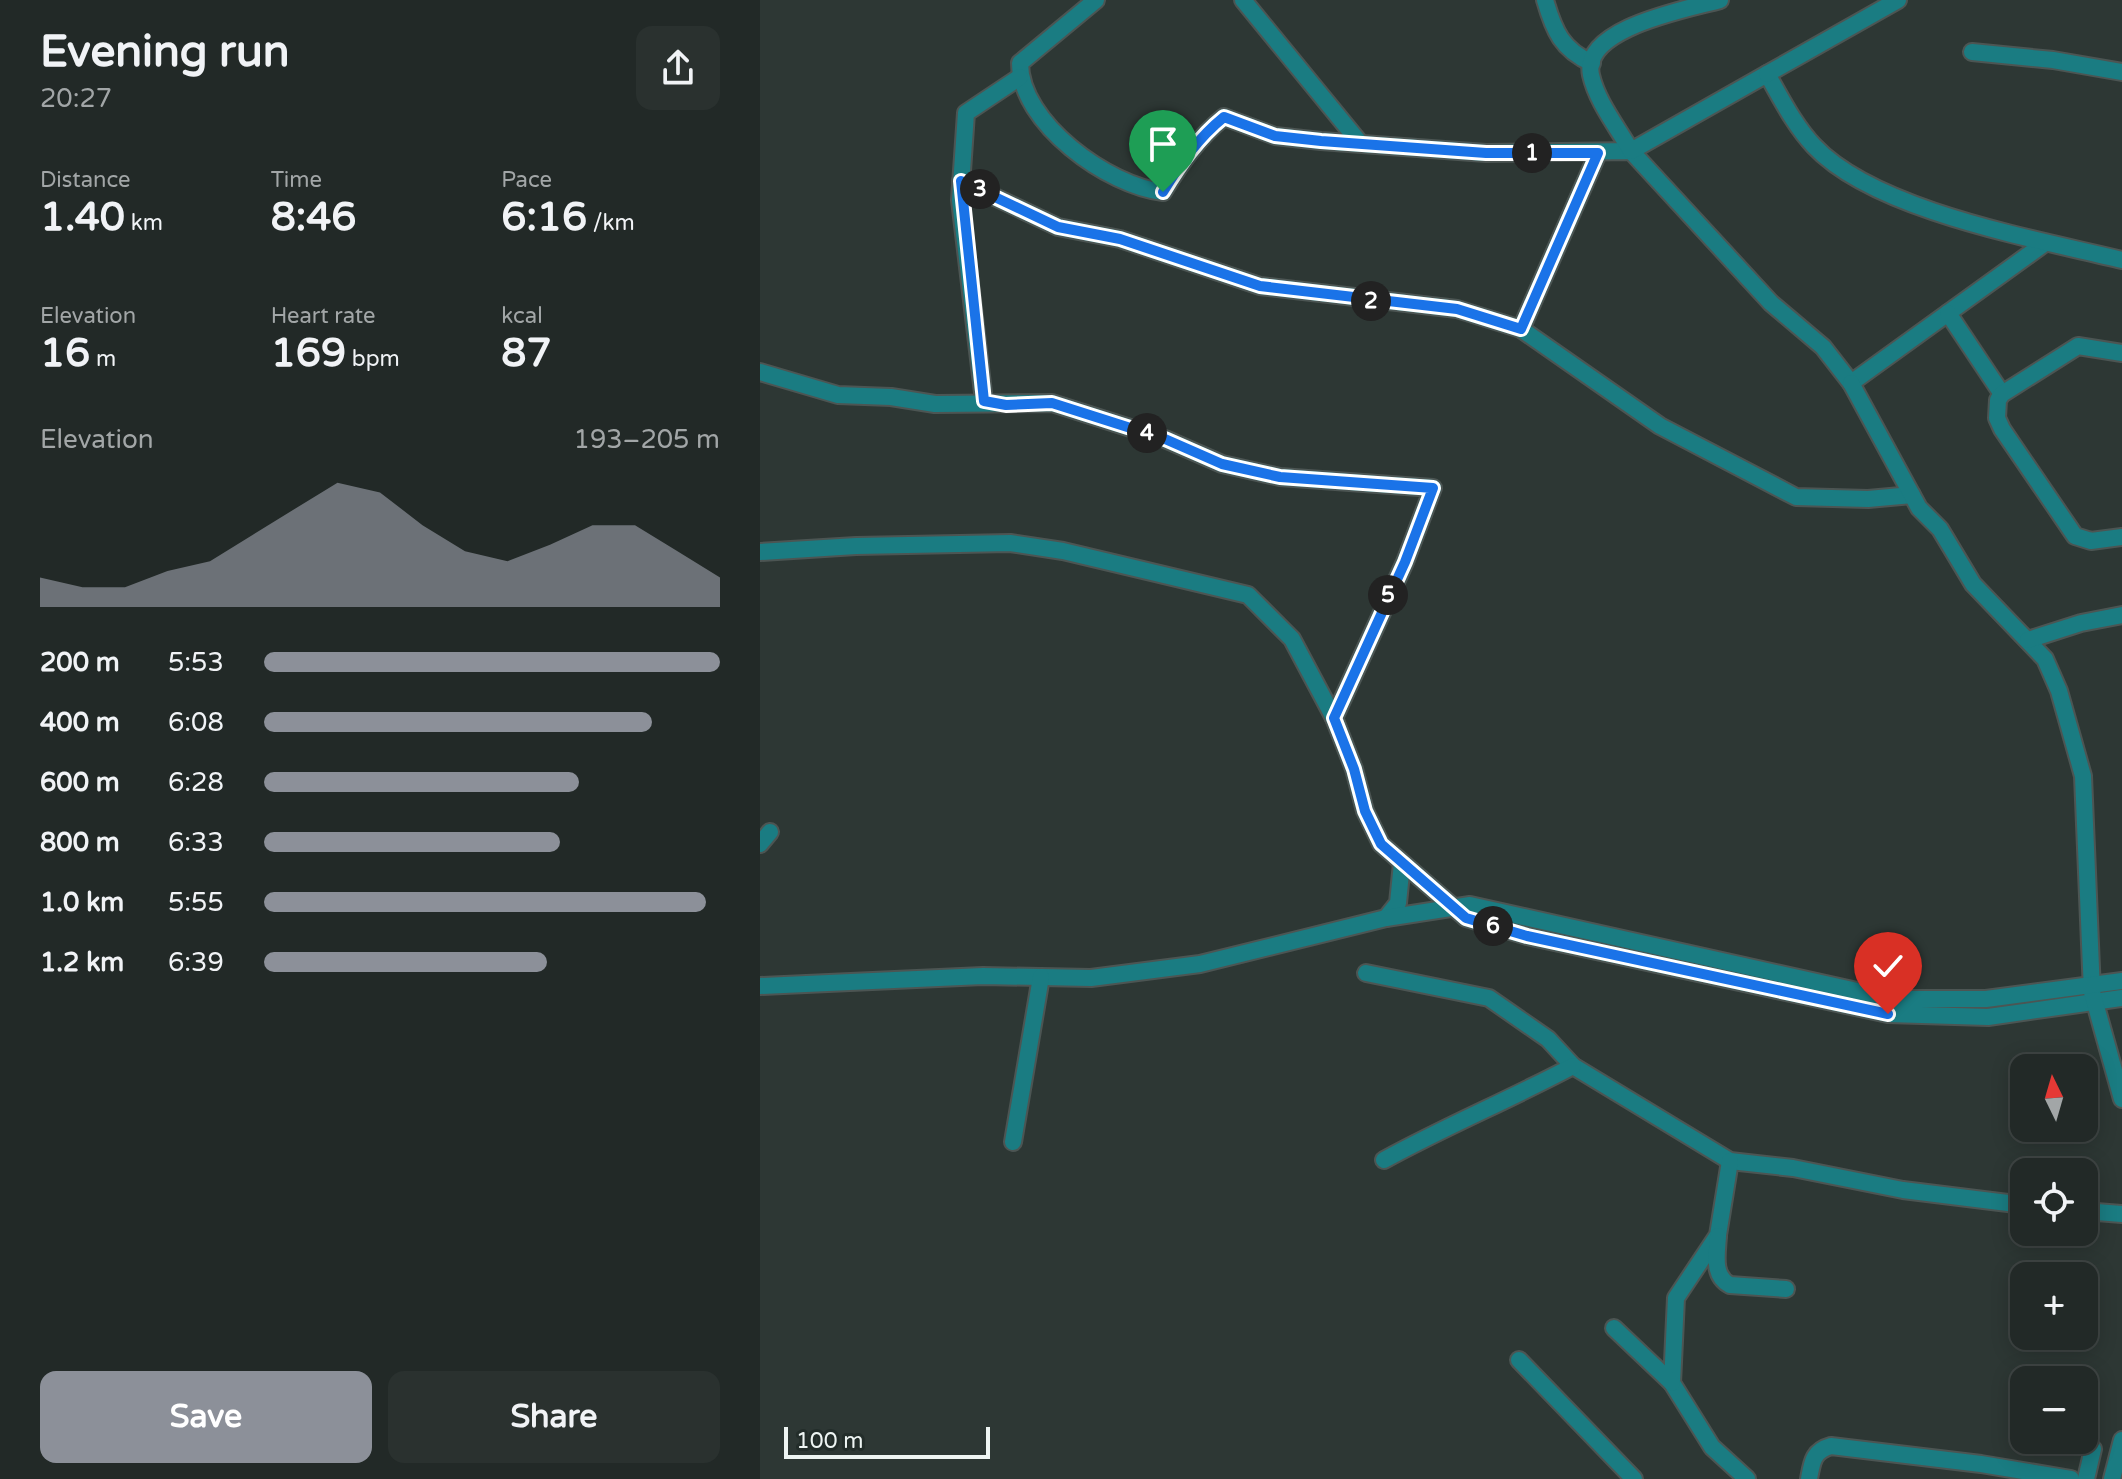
<!DOCTYPE html>
<meta charset="utf-8">
<style>
:root{--surface:#222927;--page:#2a312f;--text:#f1f3f6;--muted:#a2a6a7;--line:#3f4544;--accent:#8c9099}
body{margin:0;font-family:"Varela Round",sans-serif;background:var(--page);color:var(--text);height:100vh;display:flex;flex-direction:column;font-size:30px;white-space:nowrap}
*{box-sizing:border-box;margin:0}
p{font-size:26px;color:var(--muted)}
.icon{flex:none;width:44px;height:44px;fill:none;stroke:currentColor;stroke-width:2;stroke-linecap:round;stroke-linejoin:round}
.map{position:relative;flex:1;overflow:hidden}
.panel{display:flex;flex-direction:column;background:var(--surface);width:760px}
.panel>*{flex:none}
.needle{width:52px;rotate:355deg}
.buttons{position:absolute;left:1250px;top:1054px;display:grid;gap:16px}
.buttons a{display:grid;place-items:center;width:88px;height:88px;border-radius:16px;background:var(--surface);box-shadow:0 4px 20px #0003,0 0 0 2px var(--line);font-size:40px}
.scale{position:absolute;left:24px;bottom:20px;width:206px;box-sizing:border-box;padding-left:8px;border:4px solid #eef5f3;border-top:0;font-size:22px;line-height:28px;white-space:nowrap;color:#eef5f3;-webkit-text-stroke:6px #232d2a;paint-order:stroke}
.pin{position:absolute;display:grid;place-items:center;width:68px;height:68px;color:#fff;margin:-82px -34px;border-radius:50% 50% 50% 0;rotate:-45deg;box-shadow:0 0 8px #0007}
.pin .icon{rotate:45deg}
.km{position:absolute;width:40px;height:40px;margin:-20px;border-radius:50%;background:#222;color:#fff;font-size:22px;line-height:40px;text-align:center}
.round{display:grid;place-items:center;flex:none;width:84px;height:84px;border-radius:16px;background:var(--page)}
.headline{display:flex;align-items:center;justify-content:space-between;height:136px;padding:0 40px}
h1{font-size:44px;font-weight:700;line-height:60px}
.metrics{display:grid;grid-template-columns:repeat(3,1fr);gap:12px;height:136px;padding:8px 40px}
.metrics div{display:grid;align-content:center}
.metrics b{font-size:40px;font-weight:700}
.metrics small{font-size:22px;font-weight:400}
.metrics p{font-size:22px}
.chart{height:224px;padding:16px 40px}
.chart p{display:flex;justify-content:space-between}
.chart svg{width:100%;height:144px;margin-top:8px;fill:var(--accent);opacity:.7}
.button{display:flex;gap:16px;margin-top:auto;padding:16px 40px}
.button a{flex:1;height:92px;border-radius:16px;background:var(--accent);color:#fff;font-size:32px;font-weight:700;line-height:92px;text-align:center}
.button a+a{background:var(--page);color:var(--text)}
ul{padding:0 40px;list-style:none;font-size:26px}
li{display:grid;grid-template-columns:128px 96px 1fr;align-items:center;height:60px}
li i{height:20px;border-radius:10px;background:var(--accent)}
main{display:flex;flex:1;min-height:0}
.map>svg:first-child{display:block}
</style>
<main>
<section class="panel">
<div class="headline"><div><h1>Evening run</h1><p>20:27</p></div><a class="round"><svg class="icon" aria-label="share" viewBox="0 0 24 24"><path d="M12 15V3M7 8l5-5 5 5M5 13v7h14v-7"/></svg></a></div>
<div class="metrics">
<div><p>Distance</p><b>1.40<small> km</small></b></div>
<div><p>Time</p><b>8:46</b></div>
<div><p>Pace</p><b>6:16<small> /km</small></b></div>
</div>
<div class="metrics">
<div><p>Elevation</p><b>16<small> m</small></b></div>
<div><p>Heart rate</p><b>169<small> bpm</small></b></div>
<div><p>kcal</p><b>87</b></div>
</div>
<div class="chart"><p><span>Elevation</span>193–205 m</p>
<svg viewBox="0 0 160 44" preserveAspectRatio="none"><path d="M0 44V35L10 38L20 38L30 33L40 30L50 22L60 14L70 6L80 9L90 19L100 27L110 30L120 25L130 19L140 19L150 27L160 35V44z"/></svg>
</div>
<ul>
<li><b>200 m</b>5:53<i style="width:100%"></i></li>
<li><b>400 m</b>6:08<i style="width:85%"></i></li>
<li><b>600 m</b>6:28<i style="width:69%"></i></li>
<li><b>800 m</b>6:33<i style="width:65%"></i></li>
<li><b>1.0 km</b>5:55<i style="width:97%"></i></li>
<li><b>1.2 km</b>6:39<i style="width:62%"></i></li>
</ul>
<div class="button"><a>Save</a><a>Share</a></div>
</section>
<div class="map">
<svg width="1362" height="1479" viewBox="0 0 1362 1479">
<rect width="100%" height="100%" fill="#2d3734"/>
<g fill="none" stroke-linecap="round" stroke-linejoin="round">
<g stroke="#4c5553" stroke-width="20">
<g id="minor">
<path d="M336 0 260 63C260 123 348 186 403 192 420 164 438 138 464 117L515 136 561 141 726 153 871 151 1011 303 1063 347 1091 383 1285 243"/>
<polyline points="483,0 600,143"/>
<path d="M785 0C794 31 802 50 832 63"/>
<path d="M960 0C928 9 821 28 831 75 837 102 858 128 871 151L1007 74C1021 98 1034 125 1054 146 1115 211 1276 239 1362 260"/>
<polyline points="1212,52 1293,60 1362,72"/>
<polyline points="1007,74 1138,0"/>
<polyline points="201,181 298,227 360,239 500,286 697,309 761,329 900,426 1036,497 1108,499 1152,495"/>
<polyline points="1188,313 1242,394"/>
<polyline points="761,329 838,153"/>
<polyline points="1362,353 1318,346 1242,394 1238,400 1237,418 1242,429 1315,536 1331,541 1362,537"/>
<polyline points="0,372 78,395 131,397 175,404 292,403 405,439 462,464 520,477 673,488 645,562 574,718 594,769 605,811 621,844 706,918 767,936 1128,1014 1228,1017 1362,998"/>
<polyline points="1091,383 1159,508 1180,529 1213,584 1285,659 1299,691 1323,776 1332,992 1362,1099"/>
<polyline points="224,401 200,200 206,113 260,77"/>
<polyline points="0,552 96,546 250,543 303,551 488,595 532,639 574,718"/>
<polyline points="1268,640 1321,623 1362,615"/>
<polyline points="0,844 10,832"/>
<polyline points="626,918 638,903 642,863"/>
<polyline points="606,973 729,998 788,1039 813,1066 970,1161 1033,1168 1143,1190 1264,1205"/>
<polyline points="0,986 223,976 331,978 440,964 626,918 710,905 1133,999 1226,999 1362,981"/>
<polyline points="253,1142 281,977"/>
<path d="M624 1160C686 1126 751 1099 813 1066"/>
<polyline points="970,1161 958,1235 916,1298 912,1383 952,1447 987,1479"/>
<polyline points="1324,1211 1362,1214"/>
<path d="M958 1236C957 1254 952 1276 970 1285L1026 1289"/>
<polyline points="854,1328 912,1383"/>
<polyline points="759,1360 874,1479"/>
<path d="M1049 1479C1052 1462 1053 1451 1071 1446L1221 1464 1311 1479"/>
<polyline points="1326,1479 1333,1449"/>
<polyline points="1352,1479 1362,1440"/>
</g>
</g>
<use href="#minor" stroke="#1a7c82" stroke-width="16"/>
</g>
<g fill="none" stroke-linecap="round" stroke-linejoin="round">
<g stroke="#fff" stroke-width="16">
<path id="route" d="M403 192C420 164 438 138 464 117L515 136 561 141 726 153H838L761 329 697 309 500 286 360 239 298 227 201 181 224 401 246 405 292 403 405 439 462 464 520 477 673 488 645 562 574 718 594 769 605 811 621 844 706 918 767 936 1128 1014"/>
</g>
<use href="#route" stroke="#1a73e8" stroke-width="10"/>
</g>
</svg>
<div class="buttons">
<a><svg class="needle" viewBox="-14 -14 28 28"><path d="M0-13l5 13h-10z" fill="#e53935"/><path d="M0 13l5-13h-10z" fill="#a2a6a7"/></svg></a>
<a><svg class="icon" aria-label="locate" viewBox="0 0 24 24"><circle cx="12" cy="12" r="6"/><path d="M12 2v4M12 18v4M2 12h4M18 12h4"/></svg></a>
<a>+</a>
<a>−</a>
</div>
<div class="scale">100 m</div>
<div class="pin" style="left:403px;top:192px;background:#1e9e55"><svg class="icon" aria-label="arrive" viewBox="0 0 24 24"><path d="M6 21V4h12l-3 4 3 4H6"/></svg></div>
<div class="pin" style="left:1128px;top:1014px;background:#d93025"><svg class="icon" aria-label="check" viewBox="0 0 24 24"><path d="M5 12l5 5 9-10"/></svg></div>
<b class="km" style="left:772px;top:153px">1</b>
<b class="km" style="left:611px;top:301px">2</b>
<b class="km" style="left:220px;top:189px">3</b>
<b class="km" style="left:387px;top:433px">4</b>
<b class="km" style="left:628px;top:595px">5</b>
<b class="km" style="left:733px;top:926px">6</b>
</div>
</main>
